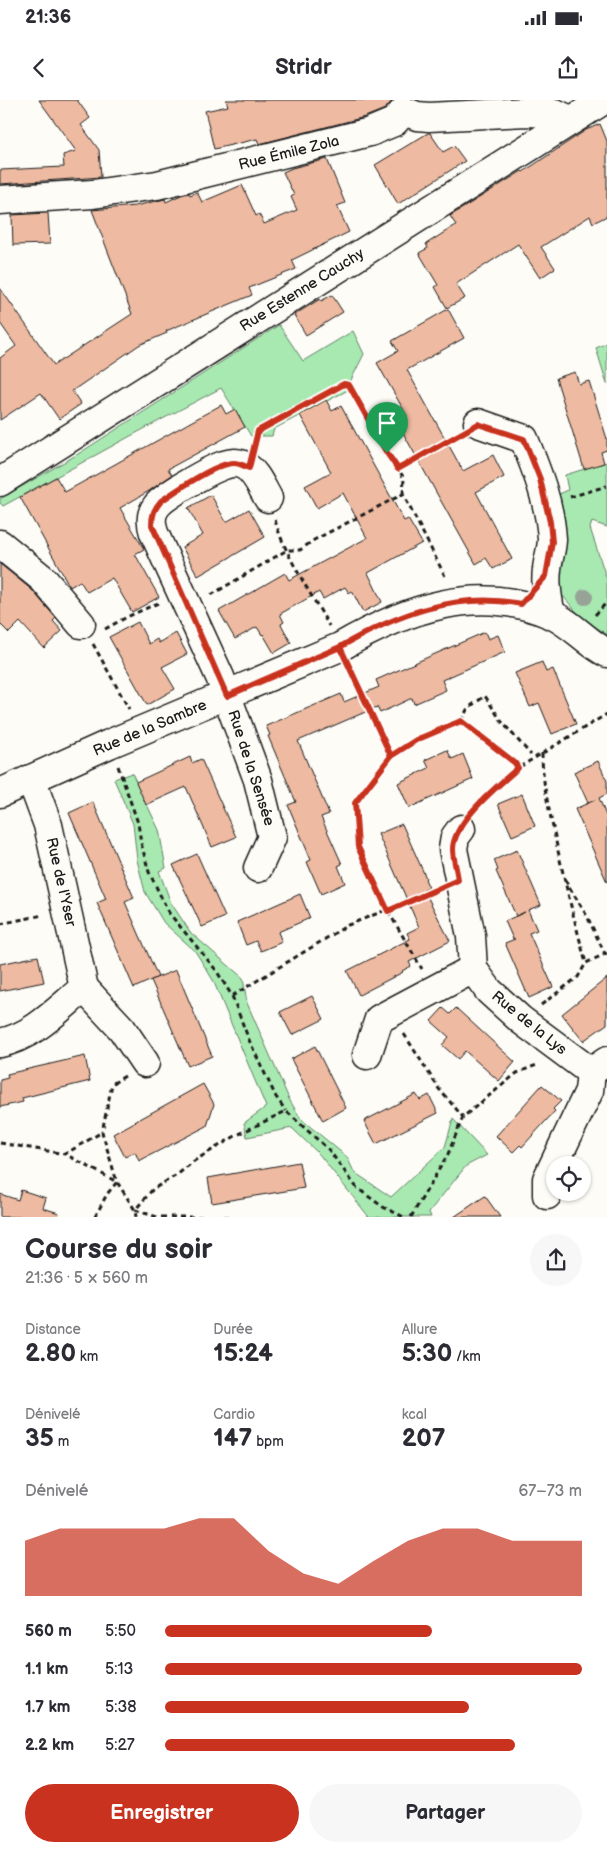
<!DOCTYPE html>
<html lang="fr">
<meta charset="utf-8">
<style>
:root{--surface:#fff;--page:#f7f7f7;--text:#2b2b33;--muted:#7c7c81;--accent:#c8321e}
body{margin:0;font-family:"Balsamiq Sans",sans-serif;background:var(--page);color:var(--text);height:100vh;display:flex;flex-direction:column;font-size:19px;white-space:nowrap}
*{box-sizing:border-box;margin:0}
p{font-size:16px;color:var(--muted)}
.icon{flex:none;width:28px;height:28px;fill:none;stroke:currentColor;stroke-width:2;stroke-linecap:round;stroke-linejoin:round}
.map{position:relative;height:1117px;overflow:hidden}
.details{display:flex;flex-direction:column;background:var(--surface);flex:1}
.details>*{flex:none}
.tools{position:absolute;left:546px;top:1056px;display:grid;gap:10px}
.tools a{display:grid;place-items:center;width:45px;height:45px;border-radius:50%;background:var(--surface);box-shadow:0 1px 4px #0004;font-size:25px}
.pin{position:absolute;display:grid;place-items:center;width:42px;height:42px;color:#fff;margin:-51px -21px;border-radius:50% 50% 50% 0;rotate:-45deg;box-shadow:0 0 5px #0007}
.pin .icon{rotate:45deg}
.round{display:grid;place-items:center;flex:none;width:52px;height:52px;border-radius:26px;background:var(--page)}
.overview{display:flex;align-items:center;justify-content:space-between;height:85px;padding:0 25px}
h1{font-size:28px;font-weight:700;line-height:38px}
.stats{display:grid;grid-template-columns:repeat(3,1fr);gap:8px;height:85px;padding:5px 25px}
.stats div{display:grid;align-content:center}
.stats b{font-size:25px;font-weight:700}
.stats small{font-size:14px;font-weight:400}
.stats p{font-size:14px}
.chart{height:140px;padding:10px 25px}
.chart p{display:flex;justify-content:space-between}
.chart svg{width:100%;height:90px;margin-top:5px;fill:var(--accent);opacity:.7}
.button{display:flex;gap:10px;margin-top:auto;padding:10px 25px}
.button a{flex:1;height:58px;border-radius:30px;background:var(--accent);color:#fff;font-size:20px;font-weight:700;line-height:58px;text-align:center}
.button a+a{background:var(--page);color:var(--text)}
ul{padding:0 25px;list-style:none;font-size:16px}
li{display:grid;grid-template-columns:80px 60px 1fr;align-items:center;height:38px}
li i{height:12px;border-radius:6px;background:var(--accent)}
.status{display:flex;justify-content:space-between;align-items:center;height:35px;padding:0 25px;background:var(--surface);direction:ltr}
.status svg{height:14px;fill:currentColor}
header{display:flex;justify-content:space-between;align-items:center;height:65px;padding:0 25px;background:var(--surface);font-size:22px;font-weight:700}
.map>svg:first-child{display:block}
</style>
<div class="status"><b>21:36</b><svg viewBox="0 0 49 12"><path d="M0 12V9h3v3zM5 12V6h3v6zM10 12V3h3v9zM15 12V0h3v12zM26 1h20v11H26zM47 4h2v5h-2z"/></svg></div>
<header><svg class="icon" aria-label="back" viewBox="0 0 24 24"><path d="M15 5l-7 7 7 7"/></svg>Stridr<svg class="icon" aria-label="share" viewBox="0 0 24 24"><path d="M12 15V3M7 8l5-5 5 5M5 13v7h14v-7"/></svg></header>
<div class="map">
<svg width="607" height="1117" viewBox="0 0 607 1117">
<rect width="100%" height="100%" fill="#fdfcf7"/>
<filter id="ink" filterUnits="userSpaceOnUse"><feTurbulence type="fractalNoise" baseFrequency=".02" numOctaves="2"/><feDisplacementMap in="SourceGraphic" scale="10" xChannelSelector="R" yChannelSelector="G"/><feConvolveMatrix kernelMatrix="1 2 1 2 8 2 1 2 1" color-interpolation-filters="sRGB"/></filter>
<g filter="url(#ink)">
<g fill="#a8e9b1" stroke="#628266">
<polygon points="279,225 303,261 353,231 364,254 351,280 348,290 274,329 272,336 251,336 221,288 125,339 3,406 0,403 0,399 78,354"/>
<polygon points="607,243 607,284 596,248"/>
<polygon points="607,362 607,427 592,422 590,428 607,480 607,535 580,516 562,495 559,481 551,398 568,390 565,375"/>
<polygon points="132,673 159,730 166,768 159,771 171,803 191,833 243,878 247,903 289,999 301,1019 347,1057 354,1072 391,1097 445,1047 453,1019 487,1055 466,1066 429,1112 431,1117 369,1117 319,1054 292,1028 247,1037 244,1023 266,1007 213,880 195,851 164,823 145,792 137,760 133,724 114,679"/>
</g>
<g fill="#eebaa1" stroke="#1c1c1c">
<polygon points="39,0 77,0 90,18 81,25 99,50 101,77 0,84 0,70 64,67 63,55 76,51"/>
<polygon points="226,0 393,0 385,9 365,17 259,44 257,39 214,49 205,11 228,6"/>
<polygon points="600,24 607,41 607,116 593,123 590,116 541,147 555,168 540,178 518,144 456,184 465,198 447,208 435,187 438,185 419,153 428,148 426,144 456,125 450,116 522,71 523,72 586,30"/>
<polygon points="428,33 430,33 443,52 454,46 465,61 398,104 375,65"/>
<polygon points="327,59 345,103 337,106 349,132 292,160 296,169 249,188 252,195 166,231 167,233 139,245 72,291 81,304 59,319 41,293 0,320 0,258 16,246 0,223 0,188 54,265 132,214 92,110 135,106 165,99 166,102 181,95 189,93 190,95 197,92 202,102 242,85 256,116 259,114 264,124 297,110 291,97 294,95 283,72 292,68"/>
<polygon points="48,113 50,144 13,145 12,115"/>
<polygon points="332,195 343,212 306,235 294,215 320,199 321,201"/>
<polygon points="448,209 464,238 407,270 463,371 493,355 504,377 476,392 512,459 493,469 486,458 476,464 397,322 407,316 377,263 398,251 392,241"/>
<polygon points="575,272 579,284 589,281 607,339 607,350 601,352 604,363 584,369 556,278"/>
<polygon points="326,300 332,311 341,306 404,421 408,419 422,443 368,473 382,502 363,512 352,491 349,493 345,487 323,499 319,492 280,514 284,522 281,524 291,543 274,553 263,534 262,535 257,527 235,539 219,511 285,473 289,480 367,438 343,393 317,408 305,386 331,372 300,315"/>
<polygon points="221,305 226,314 235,309 245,327 168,369 172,375 149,391 120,408 144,449 135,454 159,497 132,512 112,478 87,492 80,481 70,487 20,397 56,377 65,392"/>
<polygon points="211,395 226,422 249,409 265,437 198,476 182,447 203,435 188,408"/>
<polygon points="0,464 32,490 56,518 53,521 62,531 44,548 20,522 9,533 0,524"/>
<polygon points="138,522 149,544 157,539 159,543 176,533 187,554 162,567 175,589 147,605 109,537"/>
<polygon points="485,532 488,539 498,535 505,552 442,580 446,590 414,604 412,598 380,613 377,607 298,641 329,714 321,717 342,764 338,766 345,783 321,794 307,762 311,760 288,705 296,702 268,636 270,635 266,626 341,594 344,602 379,587 376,580"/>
<polygon points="542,562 546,572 553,569 576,624 552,634 539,603 530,607 515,573"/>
<polygon points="447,650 452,659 463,654 473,679 409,708 398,683 429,668 425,660"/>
<polygon points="190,657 192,663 201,659 236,737 212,747 186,687 146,705 136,682"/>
<polygon points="598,661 607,681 607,694 599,698 607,718 607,782 575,709 595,700 588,703 574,672"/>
<polygon points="522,694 535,726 512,736 498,704"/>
<polygon points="93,702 134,798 125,802 158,877 134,888 97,803 106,799 69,713"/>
<polygon points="402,724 426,778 425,779 429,788 424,790 450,841 409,862 411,866 402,871 403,872 359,895 347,871 410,839 407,833 419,827 378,734"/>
<polygon points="517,750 541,805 528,810 537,830 529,833 553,887 529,898 505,843 515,839 513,839 505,821 525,812 516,816 496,771 498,770 494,760"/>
<polygon points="197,754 225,817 202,827 173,765"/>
<polygon points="300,794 310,818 278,832 282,842 261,851 256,841 246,845 237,822"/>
<polygon points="38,856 44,882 0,891 0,864"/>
<polygon points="176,870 212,956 188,966 151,880"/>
<polygon points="607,878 607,924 583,941 562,914"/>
<polygon points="312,896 324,919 292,935 280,912"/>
<polygon points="443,908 450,914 456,908 515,962 499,981 465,951 458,959 442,945 449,937 431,921"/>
<polygon points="315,946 346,1008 323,1021 291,959"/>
<polygon points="85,956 90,981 22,998 23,1002 0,1007 0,980 8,978 7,974"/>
<polygon points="203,984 214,1004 207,1026 139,1061 135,1052 125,1057 113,1034"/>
<polygon points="542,985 561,1001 553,1009 555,1011 522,1047 520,1045 513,1052 496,1036"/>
<polygon points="416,994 420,1000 429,995 438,1013 376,1044 364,1021"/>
<polygon points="299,1062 304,1088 212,1103 208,1078"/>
<polygon points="21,1090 46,1098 43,1108 59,1113 58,1117 0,1117 0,1094 18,1100"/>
<polygon points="485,1096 500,1117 454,1117"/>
</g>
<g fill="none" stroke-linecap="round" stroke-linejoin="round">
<g stroke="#1c1c1c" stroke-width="31">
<g id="minor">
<polyline points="404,11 417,16 429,17 526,12 555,13 570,20"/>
<polyline points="0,100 93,94 157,85 370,32 394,22 404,11"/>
<path d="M478 323 524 339C537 371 550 404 552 439 552 449 548 459 547 469 545 485 548 500 551 515"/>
<polyline points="0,444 43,479 81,524"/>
<path d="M0 693 109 644 340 547C405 509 477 483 550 514 572 523 587 543 607 553"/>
<polyline points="461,729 455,737 453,749 471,836 473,869"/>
<path d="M258 768 272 737 258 680 220 577 154 433C151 424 150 415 156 407 163 396 211 369 224 365 230 363 237 362 243 365 255 370 262 388 268 398"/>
<polyline points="84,888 122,929 145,963"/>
<path d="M0 943C34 936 58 909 84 888L48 725 31 679"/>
<polyline points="367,955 379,919 473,869 489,891 521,920 591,972 607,961"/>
<polyline points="547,1095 547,1079 589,991 591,972"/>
</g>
</g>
<g stroke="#1c1c1c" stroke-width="31">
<polyline id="major" points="0,382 604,0"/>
</g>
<g stroke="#1c1c1c" stroke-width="3" stroke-dasharray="5 4" stroke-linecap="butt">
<polyline points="255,344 258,331 344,284 349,285 387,353 398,369"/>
<polyline points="403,394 404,378 398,369 451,340 457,334"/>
<polyline points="570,397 607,386"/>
<path d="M275 420C285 456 311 493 329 526"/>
<polyline points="211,495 287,450 300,450 314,440 403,394 446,478"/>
<polyline points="595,515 607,502"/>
<polyline points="105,529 127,517 158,503"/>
<polyline points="93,544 129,609"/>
<polyline points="351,569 391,655 355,703 358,747 388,811 422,869"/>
<polyline points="461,621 468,608 485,596 502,622 531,655"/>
<path d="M542 653C542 680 548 705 554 732 563 776 574 819 586 863"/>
<polyline points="391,655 416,640 461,621 518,668"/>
<polyline points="118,666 138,723 141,743 149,772 169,813 216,870 232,896 249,940 276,997 286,1011"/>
<polyline points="474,710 478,704 518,668 607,614"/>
<polyline points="565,780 587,816 605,854"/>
<polyline points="0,824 43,815"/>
<polyline points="232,896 348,825 437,790"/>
<polyline points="541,905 578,877 586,863 607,853"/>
<polyline points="404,934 439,989 463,1017"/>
<polyline points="125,976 112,984 102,1032 117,1082 135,1110 136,1117"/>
<polyline points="0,1043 65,1054"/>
<polyline points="95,1117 107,1094 117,1082 65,1054 102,1032"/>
<polyline points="229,1117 157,1117 135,1110 153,1089 177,1075 194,1061 237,1035 286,1011 329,1050 357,1088 383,1107 404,1117"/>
<polyline points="411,1117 448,1054 463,1017 517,973 539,964"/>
</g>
<use href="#minor" stroke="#fdfcf7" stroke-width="28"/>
<use href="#major" stroke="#fdfcf7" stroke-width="28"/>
</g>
<circle fill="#98a397" cx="585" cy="497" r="8"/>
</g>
<g fill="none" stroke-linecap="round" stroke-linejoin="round" filter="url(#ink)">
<g stroke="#fff" stroke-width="10">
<path id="route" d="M387 353 349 285 344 284 258 331 249 368C244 366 240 363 234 363 216 363 177 390 161 401 154 409 152 415 152 425L227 596 340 547 391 656 355 703 358 747 388 811 458 780C457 770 453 759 453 749 453 722 499 685 518 668L515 663 461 621 416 640 391 656 340 547C395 515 457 491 521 504L546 476 552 442 550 422 540 379 524 339 478 324 398 369 387 353"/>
</g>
<use href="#route" stroke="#c8321e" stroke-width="6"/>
</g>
<g text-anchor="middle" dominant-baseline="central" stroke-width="4" stroke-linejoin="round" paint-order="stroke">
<g font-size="15" fill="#1c1c1c" stroke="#fdfcf7">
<text transform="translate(289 53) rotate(-14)">Rue Émile Zola</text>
<text transform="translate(302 190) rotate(-32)">Rue Estenne Cauchy</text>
<text transform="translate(150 628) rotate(-23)">Rue de la Sambre</text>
<text transform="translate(251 668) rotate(72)">Rue de la Sensée</text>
<text transform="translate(61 782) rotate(77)">Rue de l'Yser</text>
<text transform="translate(529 923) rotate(39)">Rue de la Lys</text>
</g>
</g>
</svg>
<div class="tools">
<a><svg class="icon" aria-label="locate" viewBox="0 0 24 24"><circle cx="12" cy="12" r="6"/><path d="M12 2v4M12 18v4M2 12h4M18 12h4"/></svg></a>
</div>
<div class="pin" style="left:387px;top:353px;background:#1e9e55"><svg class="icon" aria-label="arrive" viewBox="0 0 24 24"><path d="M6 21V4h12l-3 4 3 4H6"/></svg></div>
</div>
<section class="details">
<div class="overview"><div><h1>Course du soir</h1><p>21:36 · 5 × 560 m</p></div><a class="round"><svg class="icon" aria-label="share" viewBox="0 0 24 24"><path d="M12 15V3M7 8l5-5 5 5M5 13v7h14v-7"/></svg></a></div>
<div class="stats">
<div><p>Distance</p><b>2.80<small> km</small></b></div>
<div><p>Durée</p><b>15:24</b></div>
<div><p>Allure</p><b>5:30<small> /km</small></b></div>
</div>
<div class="stats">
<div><p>Dénivelé</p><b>35<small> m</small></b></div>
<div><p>Cardio</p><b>147<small> bpm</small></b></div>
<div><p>kcal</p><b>207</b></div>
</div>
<div class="chart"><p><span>Dénivelé</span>67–73 m</p>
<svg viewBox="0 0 160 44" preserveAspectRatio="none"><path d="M0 44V17L10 11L20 11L30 11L40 11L50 6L60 6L70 22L80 33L90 38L100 27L110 17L120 11L130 11L140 17L150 17L160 17V44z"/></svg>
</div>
<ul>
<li><b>560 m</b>5:50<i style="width:64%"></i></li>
<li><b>1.1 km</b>5:13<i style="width:100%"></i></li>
<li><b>1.7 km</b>5:38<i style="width:73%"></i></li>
<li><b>2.2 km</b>5:27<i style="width:84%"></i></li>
</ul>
<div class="button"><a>Enregistrer</a><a>Partager</a></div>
</section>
